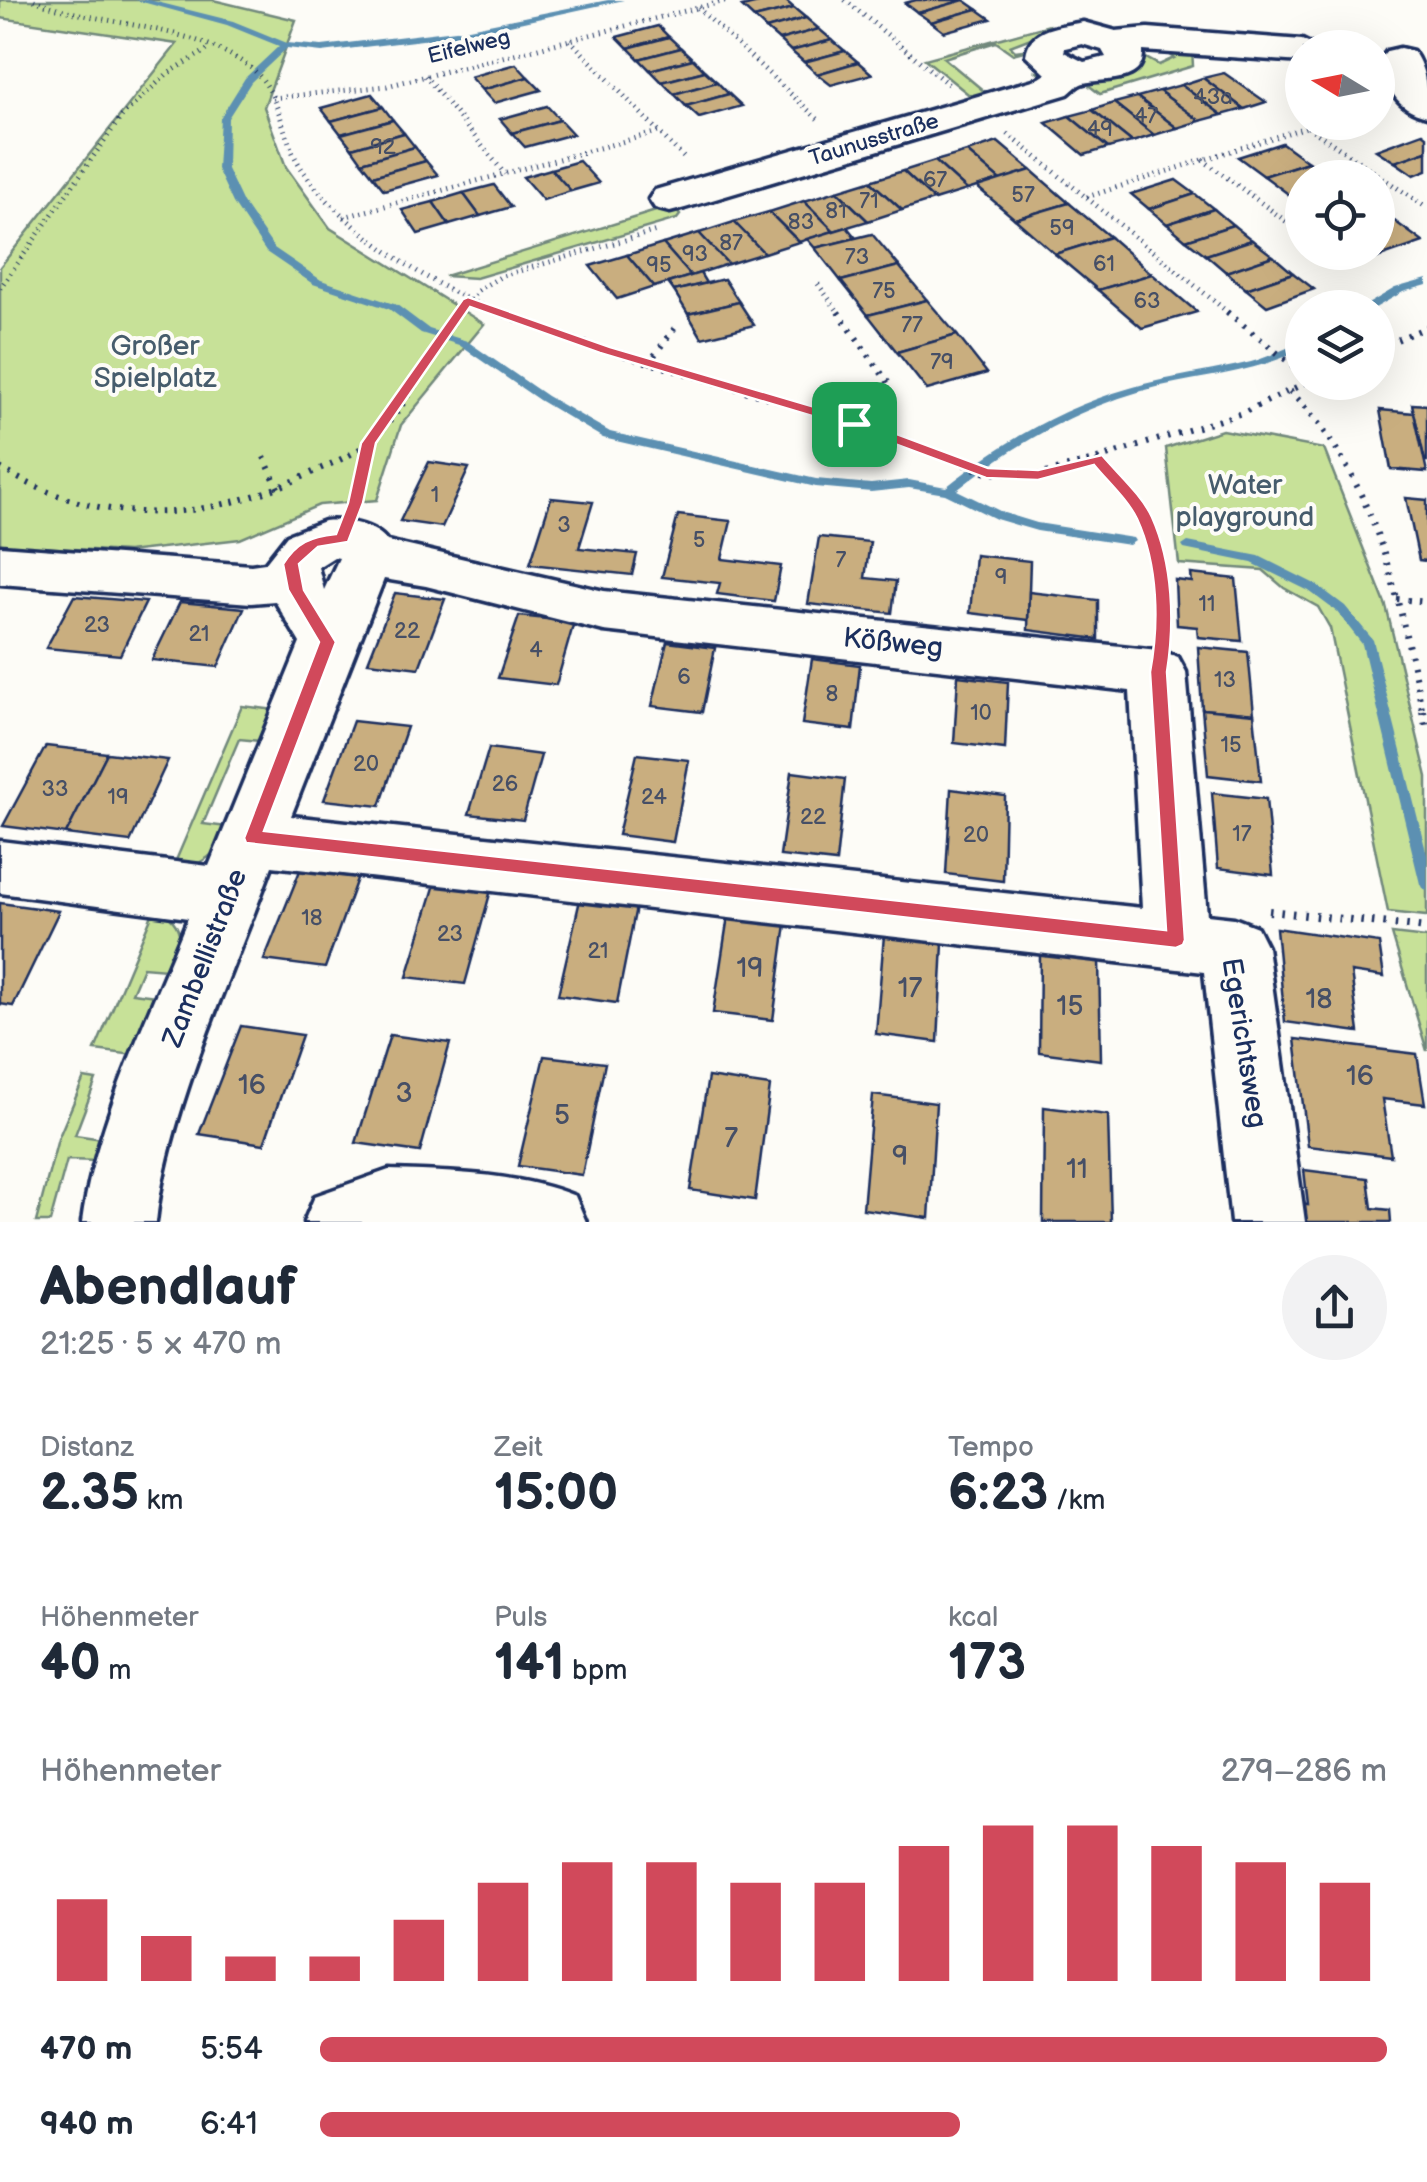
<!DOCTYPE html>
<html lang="de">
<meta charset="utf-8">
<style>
:root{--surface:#fff;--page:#f2f2f3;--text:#1f2937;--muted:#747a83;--accent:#d1495b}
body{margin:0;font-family:"Balsamiq Sans",sans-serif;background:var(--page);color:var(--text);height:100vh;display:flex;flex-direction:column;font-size:38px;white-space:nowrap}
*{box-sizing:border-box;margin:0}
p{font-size:32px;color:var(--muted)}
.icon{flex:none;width:55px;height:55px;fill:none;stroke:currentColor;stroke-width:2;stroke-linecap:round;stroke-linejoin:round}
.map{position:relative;height:1222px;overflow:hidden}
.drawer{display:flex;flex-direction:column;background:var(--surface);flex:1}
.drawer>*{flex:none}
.needle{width:65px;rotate:280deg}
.controls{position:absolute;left:1285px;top:30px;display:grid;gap:20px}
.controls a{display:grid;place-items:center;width:110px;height:110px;border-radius:50%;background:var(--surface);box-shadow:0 10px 40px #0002;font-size:50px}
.pin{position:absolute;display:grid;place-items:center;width:85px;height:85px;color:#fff;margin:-42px;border-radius:20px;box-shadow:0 5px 15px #0006}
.round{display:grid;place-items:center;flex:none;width:105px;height:105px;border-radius:52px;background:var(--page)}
.overview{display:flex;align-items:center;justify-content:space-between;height:170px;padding:0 40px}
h1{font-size:55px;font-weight:700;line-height:75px}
.figures{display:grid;grid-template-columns:repeat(3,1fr);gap:15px;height:170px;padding:10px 40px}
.figures div{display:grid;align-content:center}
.figures b{font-size:50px;font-weight:700}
.figures small{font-size:28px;font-weight:400}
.figures p{font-size:28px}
.chart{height:280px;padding:20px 40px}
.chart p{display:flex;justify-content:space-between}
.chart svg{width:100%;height:180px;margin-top:10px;stroke:var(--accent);stroke-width:6}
ul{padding:0 40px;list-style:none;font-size:32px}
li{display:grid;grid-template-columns:160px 120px 1fr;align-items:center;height:75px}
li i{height:25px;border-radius:12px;background:var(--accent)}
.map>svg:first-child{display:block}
</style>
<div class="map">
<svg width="1427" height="1222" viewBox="0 0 1427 1222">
<rect width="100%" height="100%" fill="#fdfcf7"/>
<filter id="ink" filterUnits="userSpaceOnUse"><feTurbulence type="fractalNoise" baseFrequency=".01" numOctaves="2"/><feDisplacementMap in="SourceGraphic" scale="20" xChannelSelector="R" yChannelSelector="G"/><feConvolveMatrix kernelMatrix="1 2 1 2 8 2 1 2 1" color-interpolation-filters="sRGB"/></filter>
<g filter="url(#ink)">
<g fill="#c7e198" stroke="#71887b" stroke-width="2.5">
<polygon points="0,0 213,0 296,20 264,107 286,167 330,228 484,324 401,425 377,500 319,505 240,539 127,552 0,545 0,267 177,44 0,18"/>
<polygon points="1049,25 1054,29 1010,46 1015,51 1031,49 1013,54 996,42 944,58 990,96 1037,81 1042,76 1037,72 1045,73 1039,83 978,102 925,59"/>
<polygon points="1192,49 1193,66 1100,94 1087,84 1144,57 1159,65 1174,58 1161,50"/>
<polygon points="672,206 680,215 677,219 476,278 445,276"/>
<polygon points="1222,430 1324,449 1386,606 1427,777 1427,916 1388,912 1330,628 1318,607 1284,588 1263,570 1179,564 1166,448"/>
<path d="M242 706 284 711 271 742 239 739 203 824 235 828C216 854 203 866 171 872Z"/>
<path d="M154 910C184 917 183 945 178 970L143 967 132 993 172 998 149 1057 95 1050Z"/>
<polygon points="1392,934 1427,938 1427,1051"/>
<polygon points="84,1078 96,1080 75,1135 109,1140 99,1161 67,1160 50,1222 36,1222 58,1139"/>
</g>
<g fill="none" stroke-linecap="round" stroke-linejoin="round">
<g fill="#5c90b2" fill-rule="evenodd">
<path d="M135 0H149L233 21 287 43 322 46 464 29 608 0H624L464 35 322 52 287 48 251 82 228 118 227 169 243 203 274 248 321 280 397 305 429 329 467 341 547 396 610 432 816 479 871 484 909 480 946 487C1001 443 1062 407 1130 388 1170 376 1211 372 1251 362 1269 357 1285 348 1302 342V349C1258 372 1209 375 1161 386 1085 404 1017 442 957 490L1004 513 1037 523 1133 538 1135 541 1129 545 1037 531 996 519 945 494 909 488 871 492 816 487 603 438 539 400 459 345 421 333 389 309 313 284 266 252 233 203 217 169 220 118 245 78 279 46 227 25Z"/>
<polygon points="1427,279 1427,285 1403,292 1375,308 1361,308 1395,288"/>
<polygon points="1188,542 1259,556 1317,585 1345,606 1373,640 1427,855 1427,890 1422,888 1420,884 1362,644 1337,612 1309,591 1252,563 1184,549 1182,546"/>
</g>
</g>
<g fill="#c9ae7f" stroke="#1b2f5e" stroke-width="2.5">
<polygon points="771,0 785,0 794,8 754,18 742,7"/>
<polygon points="916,0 964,0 918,13 905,3"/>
<polygon points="964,0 977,9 931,22 918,13"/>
<polygon points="794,8 806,18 766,29 754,18"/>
<polygon points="977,9 991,19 944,32 931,22"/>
<polygon points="806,18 819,29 779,40 766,29"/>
<polygon points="658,26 669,37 628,48 617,37"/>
<polygon points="819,29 832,40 791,51 779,40"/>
<polygon points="669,37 681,48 639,59 628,48"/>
<polygon points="832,40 845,51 804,62 791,51"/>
<polygon points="681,48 693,59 650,70 639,59"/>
<polygon points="845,51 858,62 817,74 804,62"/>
<polygon points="693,59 705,71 662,82 650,70"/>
<polygon points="858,62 872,74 831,85 817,74"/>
<polygon points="516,64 528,77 482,90 470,77"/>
<polygon points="705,71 717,82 674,94 662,82"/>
<polygon points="1224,73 1266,102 1244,109 1203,78"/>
<polygon points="528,77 541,90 494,103 482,90"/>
<polygon points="1203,78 1244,109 1222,115 1181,85"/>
<polygon points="717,82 729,94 686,106 674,94"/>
<polygon points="1181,85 1222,115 1200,121 1159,91"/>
<polygon points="1159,91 1200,121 1177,128 1137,97"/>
<polygon points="372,94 383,107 331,121 321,108"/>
<polygon points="729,94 742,106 699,118 686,106"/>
<polygon points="1137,97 1177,128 1154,135 1114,103"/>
<polygon points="1114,103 1154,135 1132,142 1092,110"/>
<polygon points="547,106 560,120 512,133 500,119"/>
<polygon points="383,107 393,120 341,134 331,121"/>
<polygon points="1092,110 1132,142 1108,148 1069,116"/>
<polygon points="1069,116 1108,148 1084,155 1046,123"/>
<polygon points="393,120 404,133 352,148 341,134"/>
<polygon points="560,120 573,134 525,147 512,133"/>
<polygon points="404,133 415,147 362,162 352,148"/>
<polygon points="1423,133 1427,136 1427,151 1395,162 1376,150"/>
<polygon points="998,142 1031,170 1000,180 967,152"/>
<polygon points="1282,143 1308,162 1264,176 1238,157"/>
<polygon points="415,147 426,161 373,176 362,162"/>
<polygon points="1427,151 1427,170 1414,175 1395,162"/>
<polygon points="967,152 1000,180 967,190 935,161"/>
<polygon points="426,161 438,175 384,190 373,176"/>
<polygon points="579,161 599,183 571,191 551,169"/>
<polygon points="935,161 967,190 934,200 903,171"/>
<polygon points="1308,162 1331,178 1302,178 1302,192 1291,196 1264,176"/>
<polygon points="551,169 571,191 543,200 523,177"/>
<polygon points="1031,170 1069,203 1015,219 977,187"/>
<polygon points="903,171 934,200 902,210 870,181"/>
<polygon points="1176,180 1195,194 1149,209 1131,194"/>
<polygon points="870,181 902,210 868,221 837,191"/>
<polygon points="494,185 511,207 480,216 463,193"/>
<polygon points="837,191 868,221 834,231 804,201"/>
<polygon points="463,193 480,216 449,225 433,202"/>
<polygon points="1195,194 1214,209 1167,224 1149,209"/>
<polygon points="804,201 834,231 799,242 769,212"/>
<polygon points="433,202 449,225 418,234 402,210"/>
<polygon points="1069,203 1110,237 1055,254 1015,219"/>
<polygon points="1214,209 1233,225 1186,240 1167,224"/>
<polygon points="769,212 799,242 764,253 734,222"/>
<polygon points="1393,220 1423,242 1377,258 1369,252 1378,252 1378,226"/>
<polygon points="734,222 764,253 728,264 699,233"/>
<polygon points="1233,225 1252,240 1206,255 1186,240"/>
<polygon points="847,227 856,238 815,248 807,239"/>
<polygon points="699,233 728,264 691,276 663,244"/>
<polygon points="872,234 899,266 841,281 815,248"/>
<polygon points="1110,237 1152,274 1098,290 1055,254"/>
<polygon points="1252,240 1273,256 1226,272 1206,255"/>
<polygon points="663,244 691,276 654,287 627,255"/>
<polygon points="627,255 654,287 617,299 590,266"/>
<polygon points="1273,256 1293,273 1246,289 1226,272"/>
<polygon points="899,266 927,300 868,315 841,281"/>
<polygon points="700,273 706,283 674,291 668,283"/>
<polygon points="1293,273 1314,289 1267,306 1246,289"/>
<polygon points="1152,274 1197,312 1142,328 1098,290"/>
<polygon points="724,279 739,302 688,314 674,291"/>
<polygon points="927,300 957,335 897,352 868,315"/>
<polygon points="739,302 754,325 702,338 688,314"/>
<polygon points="957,335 987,373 927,390 897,352"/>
<polygon points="1412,404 1427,405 1427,461 1425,461"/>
<polygon points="1380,410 1414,413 1427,472 1391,469"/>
<polygon points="429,462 469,468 442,527 400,521"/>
<polygon points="551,498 593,502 579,548 637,554 632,575 530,564"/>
<polygon points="1406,498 1427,500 1427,561 1419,560"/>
<polygon points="678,515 731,521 722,559 781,566 774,601 717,594 720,583 662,577"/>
<polygon points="819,537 870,542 865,578 896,581 892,613 808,604"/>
<polygon points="975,555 1030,561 1028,620 970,613"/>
<polygon points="1191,574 1236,579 1242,641 1198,637 1197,627 1177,625 1175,580 1192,582"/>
<polygon points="1029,592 1098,600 1098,639 1028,630"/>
<polygon points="395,593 445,599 419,668 368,662"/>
<polygon points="74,596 146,602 120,655 46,648"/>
<polygon points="180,602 244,608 218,667 152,660"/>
<polygon points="519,616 574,622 556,685 498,678"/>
<polygon points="667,642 715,648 702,712 652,706"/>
<polygon points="1198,647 1248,652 1254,714 1202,709"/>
<polygon points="812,659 860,665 853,730 802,724"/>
<polygon points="958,676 1008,682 1005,749 954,743"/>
<polygon points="1202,709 1254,714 1261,781 1208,775"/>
<polygon points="353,721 407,727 380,806 324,800"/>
<polygon points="46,746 107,753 66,834 3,826"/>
<polygon points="489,748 541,755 523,820 469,814"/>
<polygon points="107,753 168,760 130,842 66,834"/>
<polygon points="637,754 689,760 673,842 618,835"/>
<polygon points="792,772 845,779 836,862 780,856"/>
<polygon points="951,789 1005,796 1003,881 946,874"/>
<polygon points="1212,793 1266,799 1273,875 1218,868"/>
<polygon points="301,868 358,876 325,968 264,960"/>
<polygon points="435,884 491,890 465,984 407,977"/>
<polygon points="580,900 636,907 617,1003 558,995"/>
<polygon points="0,903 59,911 13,1006 0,1004"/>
<polygon points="728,916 786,924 773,1020 713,1013"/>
<polygon points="1276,928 1379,943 1384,977 1351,972 1359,1032 1285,1022"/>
<polygon points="884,935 943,943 938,1042 876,1034"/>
<polygon points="1040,953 1099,960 1101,1060 1039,1052"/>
<polygon points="241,1026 302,1035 264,1144 199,1134"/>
<polygon points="390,1035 450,1043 420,1152 356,1143"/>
<polygon points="1295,1039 1417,1054 1425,1104 1382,1099 1391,1156 1308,1146"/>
<polygon points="544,1056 605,1063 582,1175 518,1166"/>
<polygon points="708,1077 770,1086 755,1200 690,1190"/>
<polygon points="873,1095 936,1103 929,1218 863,1209"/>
<polygon points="1044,1107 1108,1115 1111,1222 1043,1222"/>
<polygon points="1304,1170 1368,1178 1372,1208 1390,1210 1391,1222 1299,1222 1297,1204 1308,1205"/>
</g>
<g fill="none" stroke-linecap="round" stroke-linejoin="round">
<g stroke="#1b2f5e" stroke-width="7">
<g id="minor">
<path d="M1083 22 1116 31 1148 28 1302 40 1318 48H1302V62L1143 51C1145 86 1103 77 1081 84 1076 86 1072 91 1068 94L685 208 670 212 655 208 649 199 655 190 1040 78 1046 74 1026 55C1030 26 1060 27 1083 22ZM1082 44 1102 50 1106 57 1084 62 1064 52 1065 48Z"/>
<path d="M1400 48 1413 51C1427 70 1427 93 1427 116 1394 108 1389 89 1381 59L1387 51Z"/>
<path d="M324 521C343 519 375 524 387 541L604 591 1158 650 1178 657 1186 672 1207 915 1234 918 1257 927 1267 947 1305 1222H1231L1204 972 272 866C233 972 168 1111 156 1222H82C96 1120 150 1013 188 918L0 893V841L209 866 300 643 275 601 251 603 0 584V546L251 565 265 563 287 535ZM334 557 339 558 324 590 318 567ZM384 579 426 586 604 631 1130 691 1142 908 291 816Z"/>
<path d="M389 1170C450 1172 519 1173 575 1196L586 1222H304L315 1196Z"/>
</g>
</g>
<g stroke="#1b2f5e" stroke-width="5" stroke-dasharray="1 5" stroke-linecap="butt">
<path d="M34 0C103 28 189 22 251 68 277 88 281 127 294 155 326 220 437 291 503 314"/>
<polyline points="845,0 949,85"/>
<polyline points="698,8 820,121"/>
<polyline points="570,40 685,159"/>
<polyline points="425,76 505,174"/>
<polyline points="273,98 387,86 729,0"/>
<polyline points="1308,127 1427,208"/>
<polyline points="1008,134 1230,314"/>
<polyline points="1203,160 1302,233"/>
<polyline points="1087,197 1322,122"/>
<polyline points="344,217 658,132"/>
<polyline points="1330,252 1344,263"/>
<polyline points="818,284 840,314"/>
<polyline points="0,288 122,116 167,74 207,50"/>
<polyline points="459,314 479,289 502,276 656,231"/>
</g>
<g stroke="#1b2f5e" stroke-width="6" stroke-dasharray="2.5 8" stroke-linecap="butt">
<polyline points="495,312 605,350 854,423 986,473 1038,475 1097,459 1245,412 1307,382"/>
<polyline points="838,312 892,388 854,423"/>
<polyline points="1227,312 1302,373"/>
<polyline points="1378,348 1427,327"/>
<polyline points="648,364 676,326"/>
<path d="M1290 391C1376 476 1399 599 1423 714"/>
<polyline points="264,457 278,488"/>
<path d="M1097 459C1152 522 1158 552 1164 633"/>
<path d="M0 468C102 528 200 524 307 475 327 465 350 457 368 443 408 410 430 353 460 312"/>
<polyline points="354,505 368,444"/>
<polyline points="1397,599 1427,602"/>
</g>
<g stroke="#1b2f5e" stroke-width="8" stroke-dasharray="2.5 9" stroke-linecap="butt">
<polyline points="1423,711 1427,731"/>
<polyline points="1269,911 1427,928"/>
</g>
<use href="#minor" fill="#fdfcf7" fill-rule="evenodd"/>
</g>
</g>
<path fill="#d1495b" stroke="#fff" stroke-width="2.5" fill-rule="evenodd" d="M468 297 610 347 859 420 988 468 1038 470 1102 455C1118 474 1142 495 1152 517 1173 564 1175 622 1167 672L1185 940 1183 945 1176 948 246 843 244 838 319 642 288 590 283 564C297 542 310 537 336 534L348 503 361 443 463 299ZM470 307 600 353 849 427 986 478 1038 480 1094 465C1107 481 1128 500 1137 519 1158 565 1159 624 1150 672L1166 930 264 831 336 642 304 590 299 564 318 547 348 542 363 503 376 443Z"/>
<g text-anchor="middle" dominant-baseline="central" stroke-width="8" stroke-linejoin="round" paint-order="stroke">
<g font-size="22" fill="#1b2f5e" stroke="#fdfcf7">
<text transform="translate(469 47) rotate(-14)">Eifelweg</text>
<text transform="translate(874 140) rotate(-17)">Taunusstraße</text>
</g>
<g font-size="22" fill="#464f66">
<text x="1213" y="97">43a</text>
<text x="1146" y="116">47</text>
<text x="1100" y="129">49</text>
<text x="383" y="147">92</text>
<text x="935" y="180">67</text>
<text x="1023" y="195">57</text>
<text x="869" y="201">71</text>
<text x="836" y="211">81</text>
<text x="801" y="222">83</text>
<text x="1062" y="228">59</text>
<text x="731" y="243">87</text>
<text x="695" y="254">93</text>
<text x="857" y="257">73</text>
<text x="1104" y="264">61</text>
<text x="659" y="265">95</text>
<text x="884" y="291">75</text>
<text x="1147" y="301">63</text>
<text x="912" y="325">77</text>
<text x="942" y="362">79</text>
<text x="435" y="495">1</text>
<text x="564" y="525">3</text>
<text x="699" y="540">5</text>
<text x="841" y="560">7</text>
<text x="1001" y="577">9</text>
<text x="1207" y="604">11</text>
<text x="97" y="625">23</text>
<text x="407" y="631">22</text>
<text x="199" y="634">21</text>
<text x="536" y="650">4</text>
<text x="684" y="677">6</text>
<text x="1225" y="680">13</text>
<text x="832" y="694">8</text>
<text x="981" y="713">10</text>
<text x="1231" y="745">15</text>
<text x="366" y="764">20</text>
<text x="505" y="784">26</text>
<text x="55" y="789">33</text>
<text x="118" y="797">19</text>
<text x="654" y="797">24</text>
<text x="813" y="817">22</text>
<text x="1242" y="834">17</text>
<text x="976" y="835">20</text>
<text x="312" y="918">18</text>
<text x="450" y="934">23</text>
<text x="598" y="951">21</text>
</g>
<g font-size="28" fill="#465c6c" stroke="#fdfcf7">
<text x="155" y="346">Großer<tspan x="155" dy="32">Spielplatz</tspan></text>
<text x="1245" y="485">Water<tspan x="1245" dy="32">playground</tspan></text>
</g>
<g font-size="28" fill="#1b2f5e" stroke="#fdfcf7">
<text transform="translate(893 643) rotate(6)">Kößweg</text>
<text transform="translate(205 958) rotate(-69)">Zambellistraße</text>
<text transform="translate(1244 1043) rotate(81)">Egerichtsweg</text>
</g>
<g font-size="28" fill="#464f66">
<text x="750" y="968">19</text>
<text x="910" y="988">17</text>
<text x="1319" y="999">18</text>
<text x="1070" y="1006">15</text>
<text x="1360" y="1076">16</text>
<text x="252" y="1085">16</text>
<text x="404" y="1093">3</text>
<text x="562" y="1115">5</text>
<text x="731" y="1138">7</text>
<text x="900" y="1156">9</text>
<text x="1077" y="1169">11</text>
</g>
</g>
</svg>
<div class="controls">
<a><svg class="needle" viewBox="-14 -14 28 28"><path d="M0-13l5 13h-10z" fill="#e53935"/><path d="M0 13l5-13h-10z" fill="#747a83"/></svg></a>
<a><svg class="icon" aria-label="locate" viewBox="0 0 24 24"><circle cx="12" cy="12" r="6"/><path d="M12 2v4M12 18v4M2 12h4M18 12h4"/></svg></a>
<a><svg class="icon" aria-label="layers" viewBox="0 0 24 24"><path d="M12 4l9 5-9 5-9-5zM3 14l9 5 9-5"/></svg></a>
</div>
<div class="pin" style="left:854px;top:424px;background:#1e9e55"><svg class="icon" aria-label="arrive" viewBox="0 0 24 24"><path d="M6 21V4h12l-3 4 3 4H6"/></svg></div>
</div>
<section class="drawer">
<div class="overview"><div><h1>Abendlauf</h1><p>21:25 · 5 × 470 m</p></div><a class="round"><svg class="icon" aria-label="share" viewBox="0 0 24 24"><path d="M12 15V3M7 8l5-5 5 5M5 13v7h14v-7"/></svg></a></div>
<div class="figures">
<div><p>Distanz</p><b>2.35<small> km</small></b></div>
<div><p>Zeit</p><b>15:00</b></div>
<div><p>Tempo</p><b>6:23<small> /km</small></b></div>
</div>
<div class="figures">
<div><p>Höhenmeter</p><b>40<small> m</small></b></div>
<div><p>Puls</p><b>141<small> bpm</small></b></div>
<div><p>kcal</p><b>173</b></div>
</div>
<div class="chart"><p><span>Höhenmeter</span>279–286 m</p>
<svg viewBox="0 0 160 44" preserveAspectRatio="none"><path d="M5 44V24M15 44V33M25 44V38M35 44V38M45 44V29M55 44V20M65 44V15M75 44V15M85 44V20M95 44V20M105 44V11M115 44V6M125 44V6M135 44V11M145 44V15M155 44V20"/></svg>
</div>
<ul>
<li><b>470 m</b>5:54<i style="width:100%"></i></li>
<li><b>940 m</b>6:41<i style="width:60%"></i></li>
</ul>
</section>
